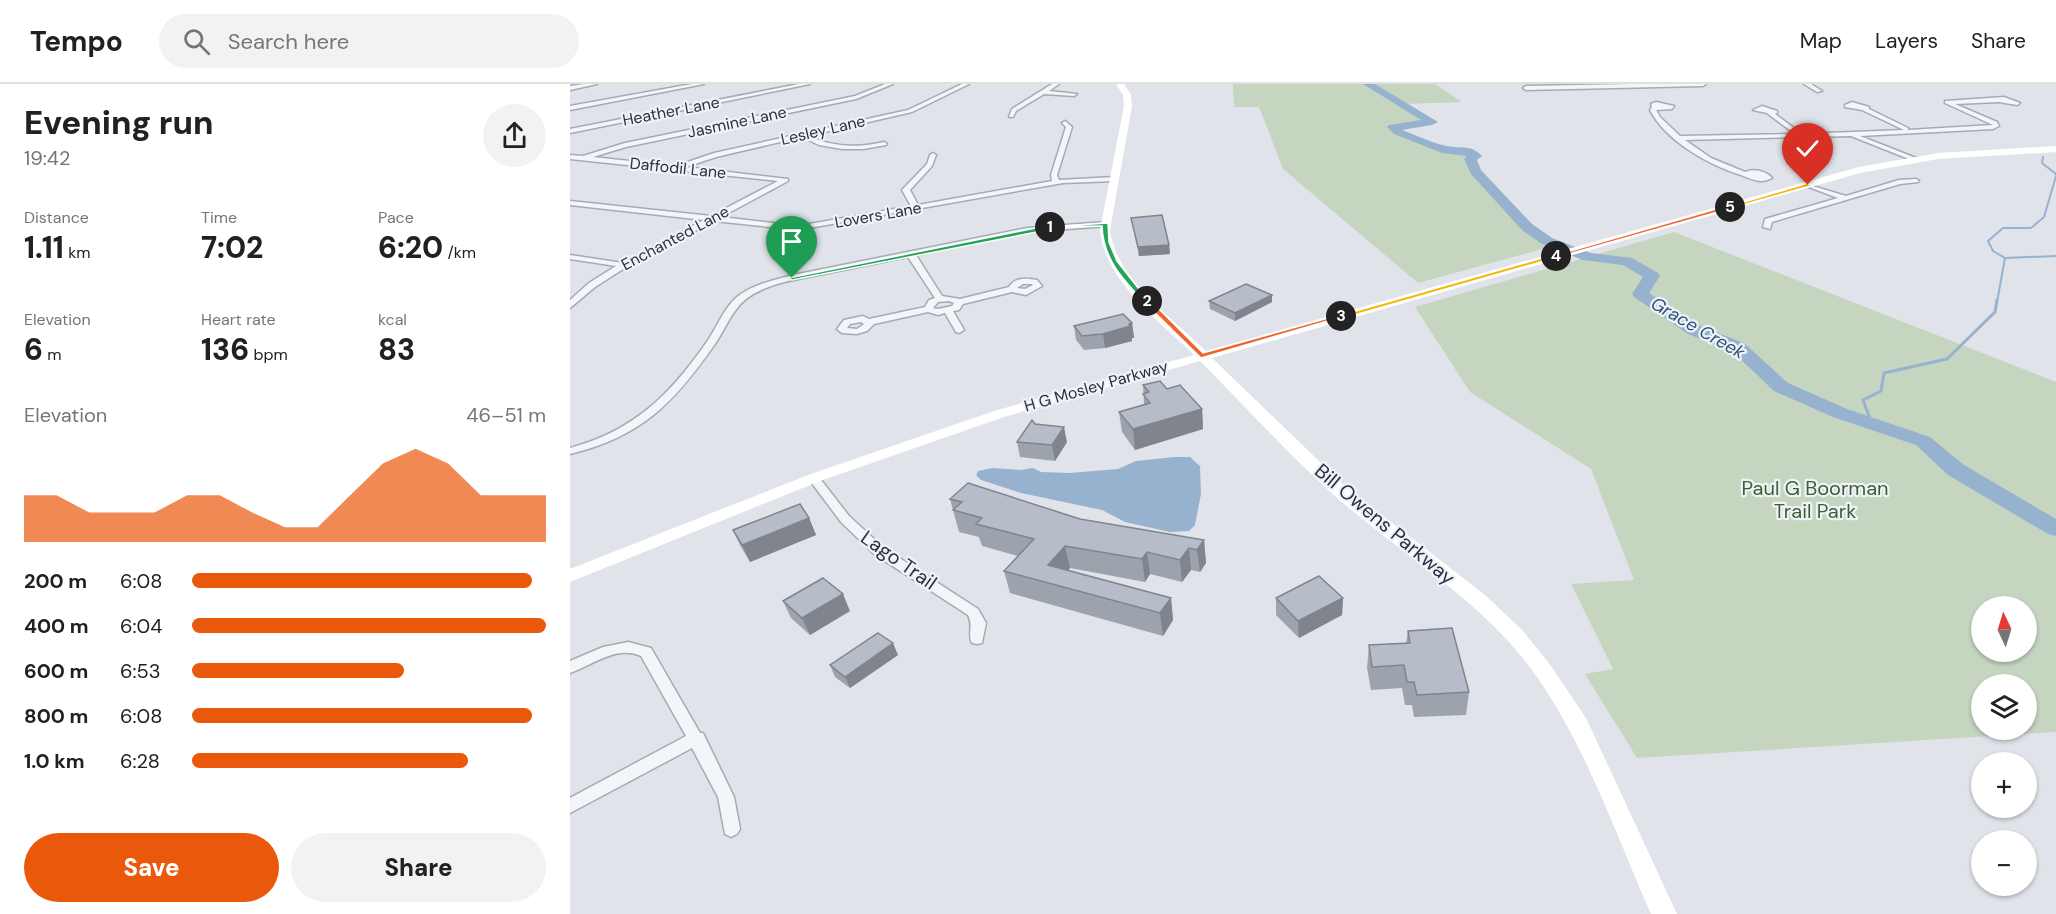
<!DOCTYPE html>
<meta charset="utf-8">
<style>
:root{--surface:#fff;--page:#f2f2f2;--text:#202124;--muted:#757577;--line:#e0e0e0;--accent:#ea580c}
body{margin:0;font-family:"DM Sans",sans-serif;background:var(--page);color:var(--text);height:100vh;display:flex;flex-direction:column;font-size:22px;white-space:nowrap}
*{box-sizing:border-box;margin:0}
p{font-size:20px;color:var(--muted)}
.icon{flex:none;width:33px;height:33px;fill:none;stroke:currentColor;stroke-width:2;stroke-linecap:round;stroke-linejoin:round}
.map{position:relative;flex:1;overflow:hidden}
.details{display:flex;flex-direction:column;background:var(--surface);width:570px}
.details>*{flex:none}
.needle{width:39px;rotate:356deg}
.controls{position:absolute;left:1401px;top:512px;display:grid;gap:12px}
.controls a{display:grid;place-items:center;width:66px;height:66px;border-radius:50%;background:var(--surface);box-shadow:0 2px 4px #0004;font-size:30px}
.pin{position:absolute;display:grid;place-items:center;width:51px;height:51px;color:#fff;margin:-62px -26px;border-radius:50% 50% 50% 0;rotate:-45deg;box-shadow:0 0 6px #0007}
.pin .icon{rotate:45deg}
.km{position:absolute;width:30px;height:30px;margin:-15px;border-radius:50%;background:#222;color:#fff;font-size:16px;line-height:30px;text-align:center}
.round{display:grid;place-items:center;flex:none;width:63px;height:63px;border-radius:32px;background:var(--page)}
.head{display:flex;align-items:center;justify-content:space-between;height:102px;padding:0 24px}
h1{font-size:33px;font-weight:800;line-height:45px}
.metrics{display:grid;grid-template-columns:repeat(3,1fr);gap:9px;height:102px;padding:6px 24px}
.metrics div{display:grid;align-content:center}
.metrics b{font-size:30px;font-weight:800}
.metrics small{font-size:16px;font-weight:400}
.metrics p{font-size:16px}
.chart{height:168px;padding:12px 24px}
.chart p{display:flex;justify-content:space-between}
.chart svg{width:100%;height:108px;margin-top:6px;fill:var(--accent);opacity:.7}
.primary-button{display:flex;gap:12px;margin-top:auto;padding:12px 24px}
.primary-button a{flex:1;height:69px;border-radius:36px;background:var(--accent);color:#fff;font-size:24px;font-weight:800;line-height:69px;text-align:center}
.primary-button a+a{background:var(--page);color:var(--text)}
ul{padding:0 24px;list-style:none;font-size:20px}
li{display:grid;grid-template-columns:96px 72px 1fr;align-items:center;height:45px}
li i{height:15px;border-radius:8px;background:var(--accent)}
header{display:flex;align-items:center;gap:36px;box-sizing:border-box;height:84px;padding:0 30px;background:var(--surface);border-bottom:2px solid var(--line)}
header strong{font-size:28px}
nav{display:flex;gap:33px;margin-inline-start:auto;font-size:21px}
.search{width:420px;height:54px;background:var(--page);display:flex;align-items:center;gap:15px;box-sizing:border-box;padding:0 21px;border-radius:33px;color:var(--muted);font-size:22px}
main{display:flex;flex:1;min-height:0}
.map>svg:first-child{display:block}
</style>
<header>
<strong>Tempo</strong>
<div class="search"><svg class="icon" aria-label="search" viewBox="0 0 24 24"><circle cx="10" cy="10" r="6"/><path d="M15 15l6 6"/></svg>Search here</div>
<nav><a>Map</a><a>Layers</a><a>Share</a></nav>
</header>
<main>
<section class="details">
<div class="head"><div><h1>Evening run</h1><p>19:42</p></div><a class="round"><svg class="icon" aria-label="share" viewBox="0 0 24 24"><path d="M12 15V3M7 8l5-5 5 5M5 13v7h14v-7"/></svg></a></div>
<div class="metrics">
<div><p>Distance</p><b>1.11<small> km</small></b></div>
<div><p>Time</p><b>7:02</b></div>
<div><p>Pace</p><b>6:20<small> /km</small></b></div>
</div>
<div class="metrics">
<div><p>Elevation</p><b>6<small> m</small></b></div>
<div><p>Heart rate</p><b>136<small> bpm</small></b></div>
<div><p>kcal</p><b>83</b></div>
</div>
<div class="chart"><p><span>Elevation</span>46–51 m</p>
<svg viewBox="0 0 160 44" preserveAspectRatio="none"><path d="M0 44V25L10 25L20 32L30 32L40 32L50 25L60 25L70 32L80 38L90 38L100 25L110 12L120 6L130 12L140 25L150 25L160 25V44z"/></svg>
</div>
<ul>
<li><b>200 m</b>6:08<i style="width:96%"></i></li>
<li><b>400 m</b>6:04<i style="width:100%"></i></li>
<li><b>600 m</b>6:53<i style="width:60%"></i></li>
<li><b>800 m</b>6:08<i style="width:96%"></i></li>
<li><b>1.0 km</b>6:28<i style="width:78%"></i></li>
</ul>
<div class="primary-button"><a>Save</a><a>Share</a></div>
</section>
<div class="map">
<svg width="1486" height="830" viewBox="0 0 1486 830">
<rect width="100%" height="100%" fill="#e0e4ea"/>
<g fill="#c5d5c0" fill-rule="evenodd">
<path d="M663 0H865L892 18 834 20 862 38 824 44 828 48 876 66H897L906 72 900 75C910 100 962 151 987 161L848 199 713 85 689 23H664Z"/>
<path d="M1104 148 1486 298V648L1067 674 1015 590 1043 585 1001 500 1064 496 1021 385 900 308 845 223ZM1412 522H1456V567H1412ZM1412 600H1456V645H1412Z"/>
</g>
<polygon fill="#97b2ce" points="605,373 620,373 630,382 631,410 625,441 619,447 600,448 555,438 532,426 451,409 411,396 406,391 408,387 422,384 450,386 463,384 471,388 499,389 548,385 566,377"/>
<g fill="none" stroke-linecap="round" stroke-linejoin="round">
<g stroke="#97b2ce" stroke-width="2">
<polyline points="1473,73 1472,79 1486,90"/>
<polyline points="1435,174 1486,172"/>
<polyline points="1427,218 1435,174 1423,167 1418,157 1433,144 1461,144 1474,133 1486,92"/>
</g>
<polyline stroke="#97b2ce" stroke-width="3" points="1302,340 1293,316 1311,307 1314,289 1377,275 1425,228 1427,216"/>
<path fill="#97b2ce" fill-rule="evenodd" d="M793 0H805L868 38 862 41 832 46C846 51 862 59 877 62 891 65 901 60 912 72L907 76 911 86 962 140 982 154 1021 169 1062 174 1088 189 1090 192 1079 209 1130 242 1174 259 1218 299 1277 325 1360 353 1394 381 1486 435V452L1478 450 1378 391 1346 361 1263 333 1204 307 1162 267 1118 250 1064 213 1062 210 1073 193 1053 181 1013 176 972 160 952 146 901 90 894 75 897 72 872 69 824 50 817 43 819 41 851 36Z"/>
<g stroke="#a4abb5" stroke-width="3">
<g id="street">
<polygon points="14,0 27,0 0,6 0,2"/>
<polygon points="122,0 134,0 0,26 0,22"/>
<polygon points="229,0 240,0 0,49 0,45"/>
<path d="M315 0H323L286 15 56 63 23 73 106 82 144 69 338 26 392 0H399L342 28 238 52C262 63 288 64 314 58L317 60 316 61 293 65H272L249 61 232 53 146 73 116 83 218 95V97L151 133 228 142 341 122 332 106 357 80 360 71 363 69 366 71 362 82 340 106 348 121 482 97 481 91 496 43 492 39 495 37 502 43 487 91 489 96 544 93 547 95 544 97 493 99 228 146 144 137 50 187 25 203 0 224V216L19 199 46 182 0 175V171L53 179 134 136 0 121V117L141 132 208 97 0 75V71L13 72 55 59 285 12Z"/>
<polygon points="482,0 489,0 479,7 507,10 504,12 474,10 446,27 443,33 439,33 442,25"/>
<polygon points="1061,0 1136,0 1133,2 956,6 953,4 956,2"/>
<polygon points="1234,0 1241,0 1252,7 1247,8"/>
<path d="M1434 13 1450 19 1447 21 1429 18 1385 20 1427 38 1429 42 1423 45 1290 52 1346 74V76L1344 77 1281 52 1236 53 1233 55 1229 53 1115 56 1141 74 1175 88C1184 84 1196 87 1202 94 1190 101 1180 94 1168 90 1137 80 1095 56 1080 26L1082 23 1081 20 1086 18 1104 22 1102 25 1086 26 1090 33 1110 52 1225 50 1197 29 1183 26 1192 22 1207 27V29L1205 30 1232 50 1334 46 1292 26 1275 23V21L1282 18 1299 23V25L1338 44V46L1423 41 1375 19V17Z"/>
<polygon points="1346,95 1349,97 1348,98 1330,100 1202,138 1200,145 1193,143 1195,135 1268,114 1236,102 1236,100 1276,112 1329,96"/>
<path d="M535 138H538V142L457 148 346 171 372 212 390 215 439 203C445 193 456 194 467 196L472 202 456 211 442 208 393 220 389 226 383 227 394 246 389 249 386 248 375 229 368 231 358 228 304 240 297 247 287 250 272 249 267 245 274 236 293 232 299 235 355 223 359 216 365 214 338 173C312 178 285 184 258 189 231 195 198 198 176 215 161 227 155 246 145 260 104 319 71 353 0 370V364C63 347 99 312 136 259 147 244 153 225 167 213 183 200 204 196 223 191L457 144ZM453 200H462L463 201 455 205 447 204ZM379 217 384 219 382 222 368 225 363 224 368 218ZM291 238 294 240 287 245 277 244 280 240Z"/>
<path d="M244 391 248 392 279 432 314 464 408 525 416 539 412 559 407 560 402 559C397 550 404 543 398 531L304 470 271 438 238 394Z"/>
<path d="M58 558 81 564 130 649H133L164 713 170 745 167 750 161 753 155 750 148 713 122 664 0 729V714L116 652 71 572C46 561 23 581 0 589V577L33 563Z"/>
</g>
</g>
<use href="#street" fill="#f3f5f8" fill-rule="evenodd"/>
<path fill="#fff" fill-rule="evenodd" d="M546 0H554L561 11 562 22 540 146C546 195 602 234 636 267L1289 83 1368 69 1486 62V68L1368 75 1290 89 642 274 777 404 915 511 953 547 981 582 1016 634 1107 830H1081C1046 751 1017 665 967 593 915 518 833 472 765 412 718 370 675 322 630 277L434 333 250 397 0 498V485L238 391 424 327 624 271C589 236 535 198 530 146L554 22 553 11Z"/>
</g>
<g fill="#9da3ad">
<polygon points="561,134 599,161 600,170 569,172"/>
<polygon points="639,217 702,218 665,237 640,225"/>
<polygon points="562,239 564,254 562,254 562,257 535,264 514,266 506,256 504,242"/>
<polygon points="573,301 597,305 632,325 633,345 565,366 552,348 549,328 574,321"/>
<polygon points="465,340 497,358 485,377 450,373 447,358"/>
<polygon points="380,415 510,435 634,456 636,479 630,488 621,486 612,498 580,490 575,498 500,484 498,487 601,514 603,536 593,552 440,509 434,487 448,472 412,462 409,453 389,448"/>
<polygon points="239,434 246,451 180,478 171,463 163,446"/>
<polygon points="706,514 773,514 772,531 729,554 706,531"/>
<polygon points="213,517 280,527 240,551 221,534"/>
<polygon points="838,547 899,608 896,631 844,633 842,621 835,621 832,604 801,606 797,584 799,561 836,559"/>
<polygon points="328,571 280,604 265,593 260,581"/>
</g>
<g fill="#7f848d">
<polygon points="599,161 600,170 569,172 568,163"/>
<polygon points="702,211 702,218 665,237 665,229"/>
<polygon points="562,239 564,254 562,254 562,257 535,264 533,250"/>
<polygon points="632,325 633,345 565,366 563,345"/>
<polygon points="494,343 497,358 485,377 482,361"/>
<polygon points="239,434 246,451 180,478 172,461"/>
<polygon points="634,456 636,479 630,488 627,466"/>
<polygon points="495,462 500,484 485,501 478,481"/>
<polygon points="619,464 621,486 612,498 610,476"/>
<polygon points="577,468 580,490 575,498 572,475"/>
<polygon points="273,510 280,527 240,551 232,534"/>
<polygon points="601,514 603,536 593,552 590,529"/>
<polygon points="773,514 772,531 729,554 728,537"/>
<polygon points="323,559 328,571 280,604 275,593"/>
</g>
<g fill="#b6bdc9" stroke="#7f848d" stroke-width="1.5">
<polygon points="592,131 599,161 568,163 561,134"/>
<polygon points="676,200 702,211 665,229 639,217"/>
<polygon points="553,230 562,239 559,240 560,242 533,250 512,252 504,242"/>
<polygon points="590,297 597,305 610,301 632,325 563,345 549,328 580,319 573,310 579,308 573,301"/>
<polygon points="462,336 465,340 494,343 482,361 447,358"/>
<polygon points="398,399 510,435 634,456 627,466 619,464 610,476 577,468 572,475 495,462 478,481 601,514 590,529 434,487 464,455 406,440 412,434 383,426 392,418 380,415"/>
<polygon points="230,420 239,434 172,461 163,446"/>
<polygon points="749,492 773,514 728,537 706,514"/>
<polygon points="253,494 273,510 232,534 213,517"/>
<polygon points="882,544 899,608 847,611 844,598 837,598 834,581 802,583 799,561 840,559 838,547"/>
<polygon points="308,549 323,559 275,593 260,581"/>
</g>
<polygon fill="#22a559" stroke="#fff" stroke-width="1.5" points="480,141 482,145 222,196 219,194"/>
<path fill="#22a559" stroke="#fff" stroke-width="1.5" d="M538 139 539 158 547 177 580 219H575C553 196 533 175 532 142L477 143Z"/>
<polygon fill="#f0652b" stroke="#fff" stroke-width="1.5" points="575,216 580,216 633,269 769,231 775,232 631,274 575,219"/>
<polygon fill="#f5b400" stroke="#fff" stroke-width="1.5" points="986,170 988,173 774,234 768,232"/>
<polygon fill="#f0652b" stroke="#fff" stroke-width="1.5" points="1160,121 1162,124 988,173 983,172"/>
<polygon fill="#f5b400" stroke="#fff" stroke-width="1.5" points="1238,99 1240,102 1162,124 1157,123"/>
<g text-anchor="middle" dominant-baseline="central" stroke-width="4.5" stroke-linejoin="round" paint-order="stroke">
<g font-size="16" fill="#263144" stroke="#eff3f7">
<text transform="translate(101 27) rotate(-11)">Heather Lane</text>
<text transform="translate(167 38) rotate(-12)">Jasmine Lane</text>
<text transform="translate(253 46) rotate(-13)">Lesley Lane</text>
<text transform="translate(108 84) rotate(6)">Daffodil Lane</text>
<text transform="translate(308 131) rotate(-10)">Lovers Lane</text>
<text transform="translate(105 154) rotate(-28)">Enchanted Lane</text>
<text transform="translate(526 302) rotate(-16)">H G Mosley Parkway</text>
</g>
<g font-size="18" font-style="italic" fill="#2c507c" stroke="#eff3f7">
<text transform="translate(1128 244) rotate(30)">Grace Creek</text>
</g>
<g font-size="20" fill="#3b6132" stroke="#eff3f7">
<text x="1245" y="404">Paul G Boorman<tspan x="1245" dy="23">Trail Park</tspan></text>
</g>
<g font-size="20" fill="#263144" stroke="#eff3f7">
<text transform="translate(815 440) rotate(40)">Bill Owens Parkway</text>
<text transform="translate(329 476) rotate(35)">Lago Trail</text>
</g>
</g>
</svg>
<div class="controls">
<a><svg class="needle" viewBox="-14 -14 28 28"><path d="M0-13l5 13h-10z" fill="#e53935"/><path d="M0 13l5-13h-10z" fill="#757577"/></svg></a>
<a><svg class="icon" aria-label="layers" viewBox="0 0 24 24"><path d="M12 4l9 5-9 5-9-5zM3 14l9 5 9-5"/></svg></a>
<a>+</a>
<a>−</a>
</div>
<div class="pin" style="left:222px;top:194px;background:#1e9e55"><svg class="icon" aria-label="arrive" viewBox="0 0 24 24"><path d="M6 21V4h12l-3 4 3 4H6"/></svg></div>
<div class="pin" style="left:1238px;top:101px;background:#d93025"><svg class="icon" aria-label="check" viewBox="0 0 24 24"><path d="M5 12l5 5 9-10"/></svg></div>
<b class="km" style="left:480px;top:143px">1</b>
<b class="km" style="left:577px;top:217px">2</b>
<b class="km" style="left:771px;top:232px">3</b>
<b class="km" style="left:986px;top:172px">4</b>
<b class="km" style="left:1160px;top:123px">5</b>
</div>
</main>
